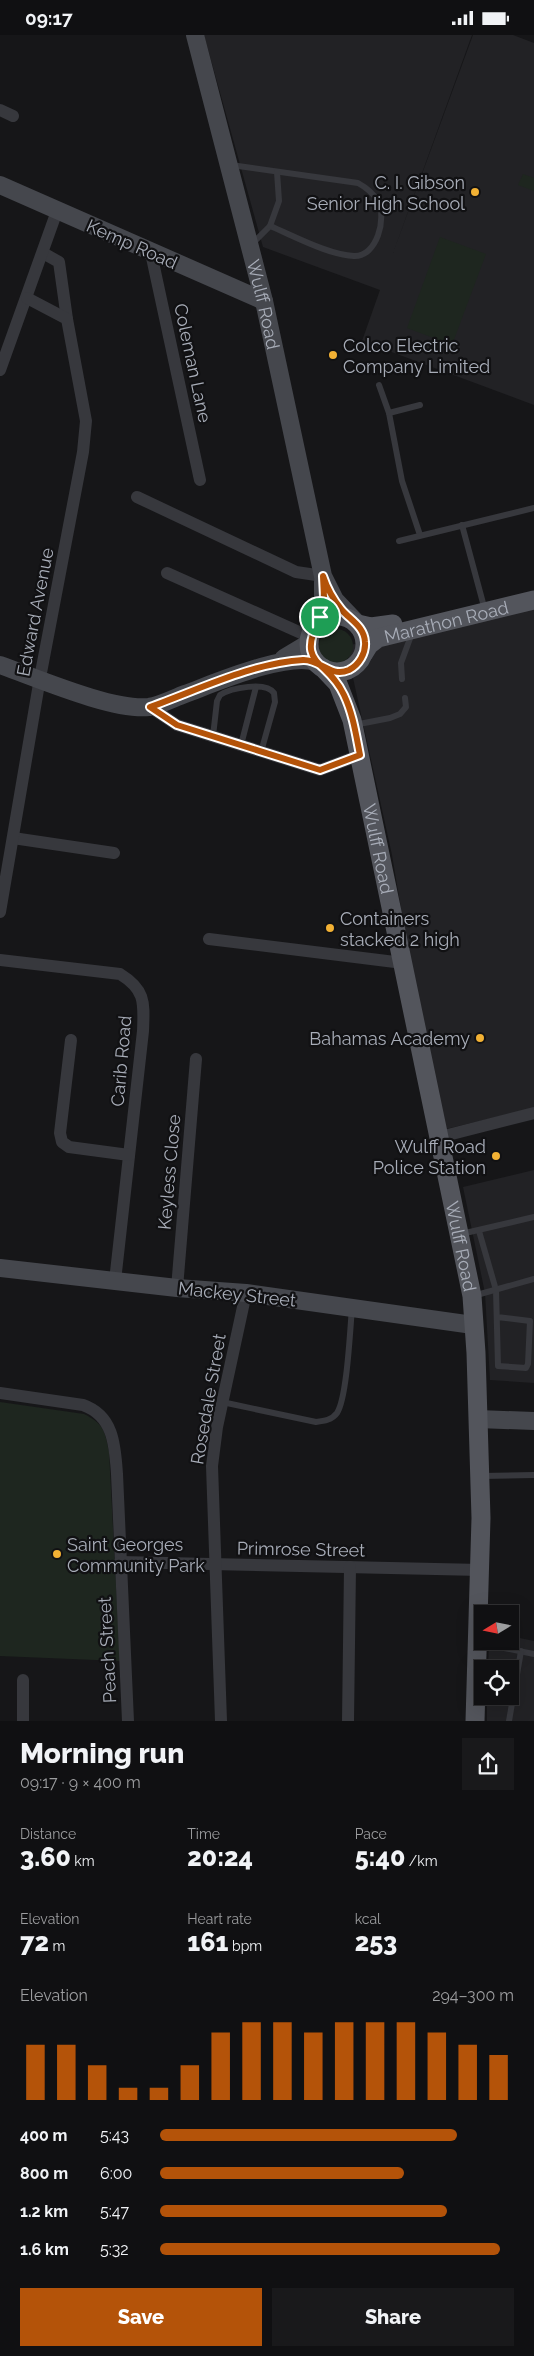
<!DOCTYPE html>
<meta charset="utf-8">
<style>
:root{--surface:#101012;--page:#19191b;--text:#f1f3f6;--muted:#9c9d9f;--line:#303032;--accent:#b45309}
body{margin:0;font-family:Raleway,sans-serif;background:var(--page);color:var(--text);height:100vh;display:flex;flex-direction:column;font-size:19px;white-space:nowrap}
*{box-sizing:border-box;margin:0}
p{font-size:16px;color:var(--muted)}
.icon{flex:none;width:28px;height:28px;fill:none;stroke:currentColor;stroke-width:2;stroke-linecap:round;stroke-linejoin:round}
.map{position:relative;height:1686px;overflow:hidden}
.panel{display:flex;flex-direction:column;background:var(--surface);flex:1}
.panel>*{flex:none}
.needle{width:32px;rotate:260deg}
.buttons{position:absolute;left:474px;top:1570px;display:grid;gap:10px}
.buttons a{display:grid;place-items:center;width:45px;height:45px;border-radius:0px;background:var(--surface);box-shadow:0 5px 20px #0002,0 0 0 1px var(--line);font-size:25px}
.pin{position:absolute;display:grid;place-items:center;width:42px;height:42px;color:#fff;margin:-21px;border:2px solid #fff;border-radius:50%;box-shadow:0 1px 5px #0007}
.round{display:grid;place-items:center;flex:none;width:52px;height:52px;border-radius:0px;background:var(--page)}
.summary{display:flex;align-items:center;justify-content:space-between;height:85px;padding:0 20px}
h1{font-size:28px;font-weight:800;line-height:38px}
.metrics{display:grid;grid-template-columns:repeat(3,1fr);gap:8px;height:85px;padding:5px 20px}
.metrics div{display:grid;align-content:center}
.metrics b{font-size:25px;font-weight:800}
.metrics small{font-size:14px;font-weight:400}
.metrics p{font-size:14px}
.chart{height:140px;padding:10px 20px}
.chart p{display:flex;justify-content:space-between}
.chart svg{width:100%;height:90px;margin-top:5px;stroke:var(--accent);stroke-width:6}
.primary-button{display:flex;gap:10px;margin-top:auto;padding:10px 20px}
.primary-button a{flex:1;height:58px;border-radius:0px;background:var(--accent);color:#fff;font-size:20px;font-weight:800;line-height:58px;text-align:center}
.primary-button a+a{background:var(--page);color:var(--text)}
ul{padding:0 20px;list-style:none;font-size:16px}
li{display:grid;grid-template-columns:80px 60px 1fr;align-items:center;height:38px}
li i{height:12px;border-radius:6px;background:var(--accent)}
.status{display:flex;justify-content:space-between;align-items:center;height:35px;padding:0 25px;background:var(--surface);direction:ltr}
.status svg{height:14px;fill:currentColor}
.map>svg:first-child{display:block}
</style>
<div class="status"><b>09:17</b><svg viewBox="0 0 49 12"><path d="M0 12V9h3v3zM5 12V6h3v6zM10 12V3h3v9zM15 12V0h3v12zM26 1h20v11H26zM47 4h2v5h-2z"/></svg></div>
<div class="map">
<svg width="534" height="1686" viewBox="0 0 534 1686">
<rect width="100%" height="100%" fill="#161618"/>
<g fill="#222225">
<polygon points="204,0 472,0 393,218 473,0 513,0 534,8 534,370 362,306 380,255 263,212"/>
<polygon points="534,567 534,1073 446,1094 411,933 392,820 346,611"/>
<polygon points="534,1135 534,1348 490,1345 485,1258 463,1152"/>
<polygon points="510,1601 534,1606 534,1686 487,1686 487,1661 510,1661 510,1634 488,1634 489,1606 510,1606"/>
</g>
<g fill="#1e261f">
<polygon points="523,139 534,143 534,156 518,150"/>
<polygon points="440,202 486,219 452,310 407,293"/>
<circle cx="336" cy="611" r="17"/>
<path d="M0 1367 84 1379C104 1389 105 1396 109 1417L120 1626 0 1621Z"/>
</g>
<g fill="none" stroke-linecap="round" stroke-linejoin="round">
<g stroke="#37383d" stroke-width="6">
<path d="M231 130 358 148C367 153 373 158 378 166 387 183 377 222 354 221 329 220 294 201 270 191L251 210"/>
<polyline points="270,191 279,166 277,137"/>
<polyline points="379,350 389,378 402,446 420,500"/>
<polyline points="389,378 420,370"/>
<polyline points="462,490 483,568"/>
<polyline points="399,506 534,473"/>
<polyline points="402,644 401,628 412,598"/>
<polyline points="354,690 390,683 400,679 406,672 405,663"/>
<path d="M213 701 217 666 220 660C231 653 266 646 274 658L275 667 261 717"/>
<polyline points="241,710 256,652"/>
<polyline points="479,1196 496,1255 498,1331 526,1333 528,1329 530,1286 497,1282"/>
<polyline points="461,1199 534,1182"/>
<polyline points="473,1261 534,1244"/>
<path d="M222 1367 316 1387C324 1386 332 1385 337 1378 347 1363 350 1295 352 1273"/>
<polyline points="481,1441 534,1440"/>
<polyline points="479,1608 534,1619"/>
<polyline points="509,1686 521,1616"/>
</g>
<g stroke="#37383d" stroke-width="12">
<polyline points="0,75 13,81"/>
<polyline points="43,218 59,227 67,284"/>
<polyline points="151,218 200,445"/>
<polyline points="0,335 57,176"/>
<polyline points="137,462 296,537 323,541"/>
<polyline points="167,538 310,602"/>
<polyline points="150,672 177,690 320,735 360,720"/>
<polyline points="13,803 114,818"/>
<polyline points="0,877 40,643 83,417 86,386 67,284 27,263"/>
<polyline points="209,904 403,928"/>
<path d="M0 925 120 939C146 955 144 968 143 996L115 1246"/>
<polyline points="71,1005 60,1098 62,1107 69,1112 129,1120"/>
<polyline points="440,1102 534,1078"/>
<polyline points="177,1253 196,1024"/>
<path d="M0 1358 83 1370C114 1381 115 1411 117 1439L128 1686"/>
<polyline points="120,1527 481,1535"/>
<polyline points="23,1645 23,1686"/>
<polyline points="221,1686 212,1431 217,1392 246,1258"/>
<polyline points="348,1686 350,1532"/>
</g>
<g stroke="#45474d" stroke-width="18">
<path id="s1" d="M195 0 264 266 323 541 335 565 355 586"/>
<polyline points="0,150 264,266"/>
<polyline points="315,592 323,573 323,547"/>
<polyline points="284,623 309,608"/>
<path d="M0 630C37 643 113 676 149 672 161 670 174 663 185 659 215 648 286 617 316 627"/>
<polyline points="0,1233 177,1253 246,1258 473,1290"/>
<polyline points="478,1384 534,1386"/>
</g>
<g stroke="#53555c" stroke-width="19">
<circle cx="337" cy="609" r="28"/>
<polyline points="358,589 371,592 393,589"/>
<path id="s2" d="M364 618 369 610 378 603 534 565"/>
<path id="s3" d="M323 633 338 649 352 685 472 1261 476 1318 481 1483 475 1686"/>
</g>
</g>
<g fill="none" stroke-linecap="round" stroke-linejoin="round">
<g stroke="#fff" stroke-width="10">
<path id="route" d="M320 582C295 632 327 623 344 660 353 679 356 700 360 720L320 735 177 690 150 672C198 655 252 628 303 625 320 624 330 643 349 635 359 630 366 618 365 607 364 591 350 585 341 574 333 564 327 553 323 541L324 562 320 582"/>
</g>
<use href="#route" stroke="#b45309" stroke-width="6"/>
</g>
<g fill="#f2b134" stroke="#111113" stroke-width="2">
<circle cx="475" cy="157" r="5"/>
<circle cx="333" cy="320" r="5"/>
<circle cx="330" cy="893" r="5"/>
<circle cx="480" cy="1003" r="5"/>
<circle cx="496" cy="1121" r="5"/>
<circle cx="57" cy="1519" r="5"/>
</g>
<g text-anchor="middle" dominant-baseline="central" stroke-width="4.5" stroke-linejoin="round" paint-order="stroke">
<g font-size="18" fill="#a8adb8" stroke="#111113" text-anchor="end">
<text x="465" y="147">C. I. Gibson<tspan x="465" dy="21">Senior High School</tspan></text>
<text x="343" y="310" text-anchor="start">Colco Electric<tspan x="343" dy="21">Company Limited</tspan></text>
<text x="340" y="883" text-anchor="start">Containers<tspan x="340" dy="21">stacked 2 high</tspan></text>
<text x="470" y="1003">Bahamas Academy</text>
<text x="486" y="1111">Wulff Road<tspan x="486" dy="21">Police Station</tspan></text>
<text x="67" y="1509" text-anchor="start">Saint Georges<tspan x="67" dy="21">Community Park</tspan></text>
</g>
<g font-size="18" fill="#a8adb8" stroke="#111113">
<text transform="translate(132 209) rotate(24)">Kemp Road</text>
<text stroke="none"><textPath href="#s1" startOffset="278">Wulff Road</textPath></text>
<text transform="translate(193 328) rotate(78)">Coleman Lane</text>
<text transform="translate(35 577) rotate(-79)">Edward Avenue</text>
<text stroke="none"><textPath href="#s2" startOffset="91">Marathon Road</textPath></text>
<text stroke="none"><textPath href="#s3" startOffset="192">Wulff Road</textPath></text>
<text transform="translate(121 1026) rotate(-85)">Carib Road</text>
<text transform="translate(169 1137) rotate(-85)">Keyless Close</text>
<text stroke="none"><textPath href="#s3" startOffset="598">Wulff Road</textPath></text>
<text transform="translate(237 1259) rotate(6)">Mackey Street</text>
<text transform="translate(208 1364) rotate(-80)">Rosedale Street</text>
<text transform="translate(301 1514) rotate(1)">Primrose Street</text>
<text transform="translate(107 1615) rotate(-93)">Peach Street</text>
</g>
</g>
</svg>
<div class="buttons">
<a><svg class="needle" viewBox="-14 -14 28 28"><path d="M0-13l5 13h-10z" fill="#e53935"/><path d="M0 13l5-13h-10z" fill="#9c9d9f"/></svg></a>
<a><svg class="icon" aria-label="locate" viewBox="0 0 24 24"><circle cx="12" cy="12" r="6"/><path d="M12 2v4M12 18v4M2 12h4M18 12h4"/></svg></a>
</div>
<div class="pin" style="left:320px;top:582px;background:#1e9e55"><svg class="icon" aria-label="arrive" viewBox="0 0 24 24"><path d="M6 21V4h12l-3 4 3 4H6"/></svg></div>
</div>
<section class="panel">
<div class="summary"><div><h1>Morning run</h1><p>09:17 · 9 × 400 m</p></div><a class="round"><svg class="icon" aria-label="share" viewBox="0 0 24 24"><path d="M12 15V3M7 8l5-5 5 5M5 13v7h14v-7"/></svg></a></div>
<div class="metrics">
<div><p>Distance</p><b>3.60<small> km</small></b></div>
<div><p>Time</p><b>20:24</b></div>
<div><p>Pace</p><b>5:40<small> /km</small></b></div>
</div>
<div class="metrics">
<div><p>Elevation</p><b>72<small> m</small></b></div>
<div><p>Heart rate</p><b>161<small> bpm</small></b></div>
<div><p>kcal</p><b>253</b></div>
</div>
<div class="chart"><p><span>Elevation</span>294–300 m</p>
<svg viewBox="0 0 160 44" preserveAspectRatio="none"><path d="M5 44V17M15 44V17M25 44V27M35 44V38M45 44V38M55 44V27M65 44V11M75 44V6M85 44V6M95 44V11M105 44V6M115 44V6M125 44V6M135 44V11M145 44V17M155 44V22"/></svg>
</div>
<ul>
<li><b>400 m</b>5:43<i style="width:84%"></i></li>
<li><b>800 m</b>6:00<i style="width:69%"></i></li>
<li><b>1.2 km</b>5:47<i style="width:81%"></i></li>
<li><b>1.6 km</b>5:32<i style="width:96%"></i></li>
</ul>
<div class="primary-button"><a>Save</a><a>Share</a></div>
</section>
